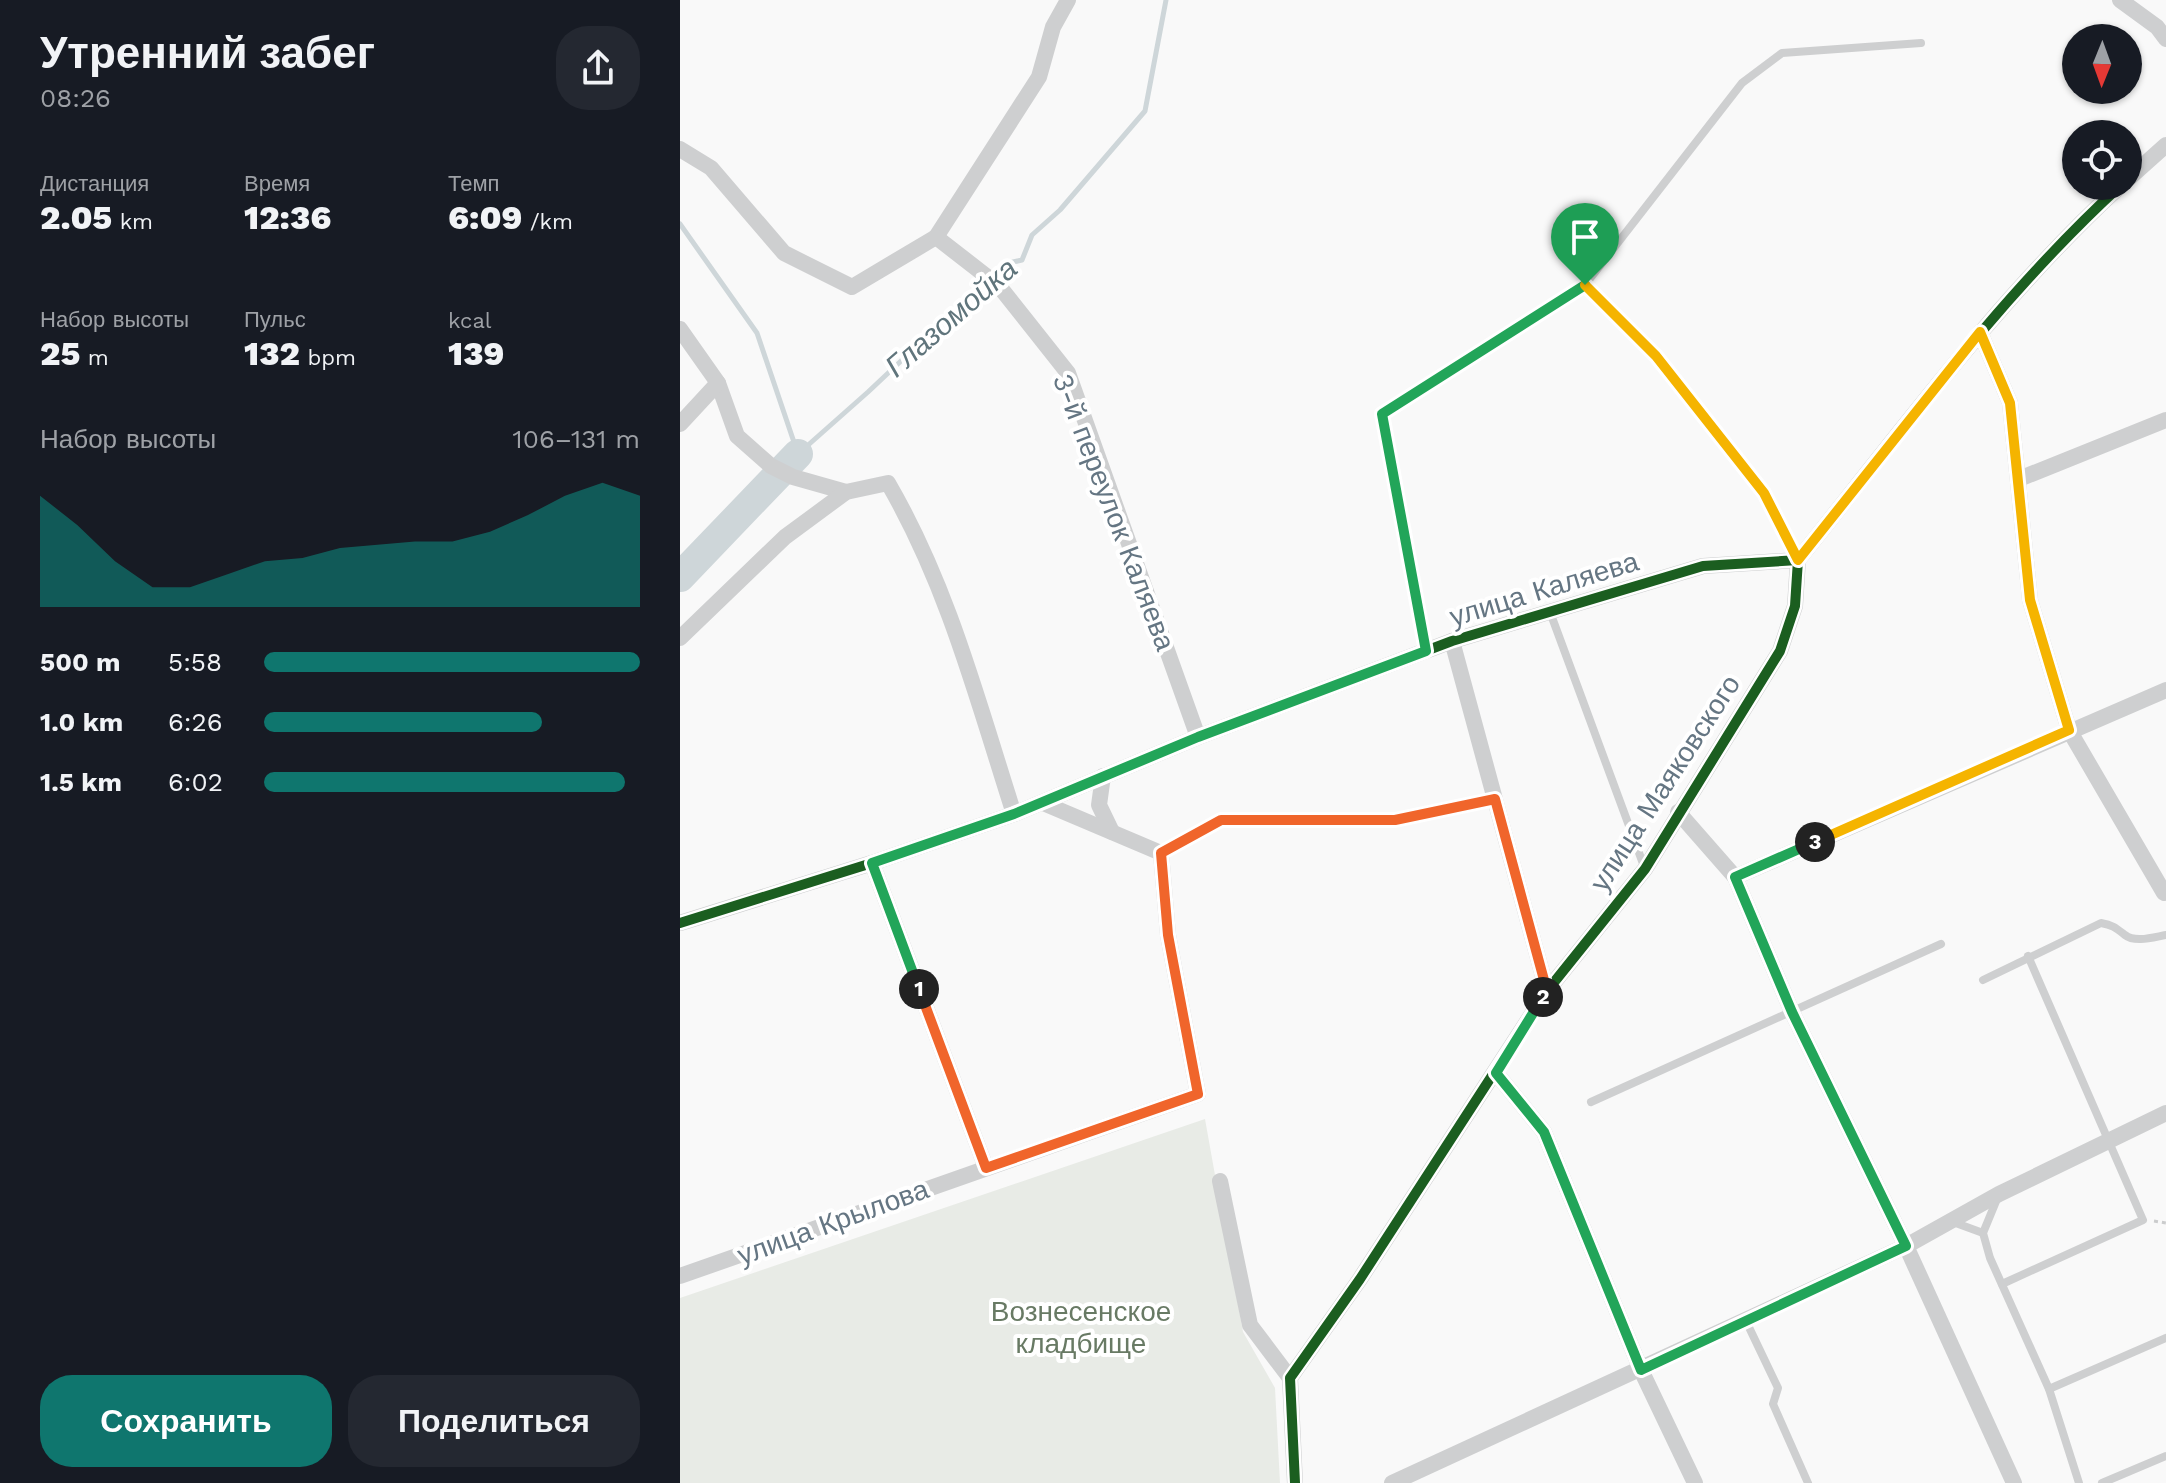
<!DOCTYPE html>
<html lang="ru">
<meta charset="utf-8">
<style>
:root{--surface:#171b24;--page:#242831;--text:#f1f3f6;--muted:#9ea1a6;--accent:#0f766e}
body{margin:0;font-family:"Work Sans",sans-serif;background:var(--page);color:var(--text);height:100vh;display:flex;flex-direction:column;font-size:30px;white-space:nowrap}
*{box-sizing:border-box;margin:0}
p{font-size:26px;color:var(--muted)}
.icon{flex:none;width:44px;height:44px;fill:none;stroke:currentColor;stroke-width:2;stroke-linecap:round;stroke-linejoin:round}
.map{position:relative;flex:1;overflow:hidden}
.panel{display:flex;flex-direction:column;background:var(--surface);width:680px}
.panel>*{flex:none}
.needle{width:52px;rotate:181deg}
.tools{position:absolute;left:1382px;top:24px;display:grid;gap:16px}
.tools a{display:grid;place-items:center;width:80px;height:80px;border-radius:50%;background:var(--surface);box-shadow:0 2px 6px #0004;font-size:40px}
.pin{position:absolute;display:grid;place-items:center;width:68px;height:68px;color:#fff;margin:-82px -34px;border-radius:50% 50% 50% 0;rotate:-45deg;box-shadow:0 0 8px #0007}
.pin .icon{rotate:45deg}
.km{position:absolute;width:40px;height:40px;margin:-20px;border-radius:50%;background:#222;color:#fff;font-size:22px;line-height:40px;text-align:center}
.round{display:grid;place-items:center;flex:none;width:84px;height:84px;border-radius:32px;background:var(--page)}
.head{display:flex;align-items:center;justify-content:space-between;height:136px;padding:0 40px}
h1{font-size:44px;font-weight:800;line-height:60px}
.figures{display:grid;grid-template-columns:repeat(3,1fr);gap:12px;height:136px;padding:8px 40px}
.figures div{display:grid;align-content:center}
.figures b{font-size:34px;font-weight:800}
.figures small{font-size:22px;font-weight:400}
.figures p{font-size:22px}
.chart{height:224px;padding:16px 40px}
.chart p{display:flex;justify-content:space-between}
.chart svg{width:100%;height:144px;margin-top:8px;fill:var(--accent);opacity:.7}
.action{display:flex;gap:16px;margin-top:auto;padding:16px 40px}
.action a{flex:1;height:92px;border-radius:32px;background:var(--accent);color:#fff;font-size:32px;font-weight:800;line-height:92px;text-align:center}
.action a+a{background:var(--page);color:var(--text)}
ul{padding:0 40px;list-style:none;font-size:26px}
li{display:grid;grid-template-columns:128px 96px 1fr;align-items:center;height:60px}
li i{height:20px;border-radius:10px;background:var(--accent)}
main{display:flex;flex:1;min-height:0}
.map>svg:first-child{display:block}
</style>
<main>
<section class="panel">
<div class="head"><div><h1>Утренний забег</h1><p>08:26</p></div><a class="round"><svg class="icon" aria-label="share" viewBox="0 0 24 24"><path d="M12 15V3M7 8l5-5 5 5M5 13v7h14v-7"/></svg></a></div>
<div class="figures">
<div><p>Дистанция</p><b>2.05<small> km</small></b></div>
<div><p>Время</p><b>12:36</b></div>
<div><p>Темп</p><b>6:09<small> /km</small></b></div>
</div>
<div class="figures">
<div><p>Набор высоты</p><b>25<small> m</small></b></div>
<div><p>Пульс</p><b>132<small> bpm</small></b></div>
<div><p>kcal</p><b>139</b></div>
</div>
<div class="chart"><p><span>Набор высоты</span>106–131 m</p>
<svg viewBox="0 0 160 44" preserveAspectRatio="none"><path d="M0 44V10L10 19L20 30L30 38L40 38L50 34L60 30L70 29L80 26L90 25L100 24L110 24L120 21L130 16L140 10L150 6L160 10V44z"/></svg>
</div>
<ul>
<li><b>500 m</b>5:58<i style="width:100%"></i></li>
<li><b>1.0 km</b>6:26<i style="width:74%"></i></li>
<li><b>1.5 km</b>6:02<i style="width:96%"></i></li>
</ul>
<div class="action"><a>Сохранить</a><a>Поделиться</a></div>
</section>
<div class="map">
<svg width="1486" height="1483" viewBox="0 0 1486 1483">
<rect width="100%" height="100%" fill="#f9f9f9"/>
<polygon fill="#e8ebe6" points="525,1119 563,1332 595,1388 600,1483 0,1483 0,1298"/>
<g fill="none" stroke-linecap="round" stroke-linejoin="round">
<polyline stroke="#ced6d9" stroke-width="5" points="0,224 77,333 118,454 188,392 324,264 342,260 352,235 380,210 465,111 486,0"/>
<polyline stroke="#ced6d9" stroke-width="30" points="0,577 118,454"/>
<polyline stroke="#cbcccd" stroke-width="3" stroke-dasharray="4 4" stroke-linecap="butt" points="1474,1221 1486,1223"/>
<g stroke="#cecfd0" stroke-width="8">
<polyline points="905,285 1062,83 1102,53 1241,43"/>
<polyline points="870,612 965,869"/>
<polyline points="746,650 702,414 905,285 976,356 1084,493 1118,560"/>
<polyline points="481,853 541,820 715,820 815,799"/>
<path d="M1303 980 1421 923C1433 925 1436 928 1445 935 1455 943 1474 937 1486 935"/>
<polyline points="911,1102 1261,944"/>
<polyline points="1317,1199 1303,1233 1310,1258 1369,1389 1399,1483"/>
<polyline points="1273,1222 1303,1233"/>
<polyline points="1322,1284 1463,1220 1348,956"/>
<polyline points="1066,1321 1098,1388 1093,1404 1128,1483"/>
<polyline points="1369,1389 1486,1338"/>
<polyline points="1422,1483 1486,1456"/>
</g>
<g stroke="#cecfd0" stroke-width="16">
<polyline points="1440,0 1477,27 1486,39"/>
<polyline points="0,149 31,168 104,253 172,287 256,237 359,77 373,27 388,0"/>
<polyline points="1448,179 1486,145"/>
<polyline points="256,237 319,286 388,373 518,737"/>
<polyline points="0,329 38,383 57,436 91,466 113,477 166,492"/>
<polyline points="1300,332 1330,403 1350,600 1389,730 1484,893"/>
<polyline points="0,424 38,383"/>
<polyline points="1339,479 1486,420"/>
<path d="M0 638 105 537 166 492 208 483C268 586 298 702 334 814"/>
<polyline points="772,641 867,991"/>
<polyline points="423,776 419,805 432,832"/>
<polyline points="998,812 1055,877 1112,1012 1226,1246 1334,1483"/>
<polyline points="192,863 306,1168"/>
<polyline points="1055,877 1486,690"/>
<polyline points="0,923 192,863 334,814 518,737 772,641 1023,566 1118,560"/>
<polyline points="816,1073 864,1132 961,1370 1015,1483"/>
<polyline points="540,1181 570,1325 610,1378"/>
<polyline points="0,1276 518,1094 488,935 481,853 363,803"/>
<path d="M615 1483 610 1378 680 1279 867 991 965 869 1100 651 1115 606 1118 560C1221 432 1319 297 1440 186"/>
<polyline points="712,1483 1226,1246 1319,1194 1486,1113"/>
</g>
<g stroke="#fff" stroke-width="15">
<g id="cycleway">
<polyline points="0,923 192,863 334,814 518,737 772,641 1023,566 1118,560"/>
<path d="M615 1483 610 1378 680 1279 867 991 965 869 1100 651 1115 606 1118 560C1221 432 1319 297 1440 186"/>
</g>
</g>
<use href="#cycleway" stroke="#1b5e20" stroke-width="10"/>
</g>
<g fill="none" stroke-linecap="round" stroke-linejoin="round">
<g stroke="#fff" stroke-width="16">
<polyline id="split-1" points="239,989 192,863 334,814 518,737 746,651 702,414 905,285"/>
</g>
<g stroke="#fff" stroke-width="16">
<polyline id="split-2" points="239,989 306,1168 518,1094 488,935 481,853 541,820 715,820 815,799 867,991 863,997"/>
</g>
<g stroke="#fff" stroke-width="16">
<polyline id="split-3" points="863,997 816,1073 864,1132 961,1370 1226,1246 1112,1012 1055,877 1135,842"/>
</g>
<g stroke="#fff" stroke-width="16">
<polyline id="split-4" points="905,285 976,356 1084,493 1118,560 1300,332 1330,403 1350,600 1389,730 1135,842"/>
</g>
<use href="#split-1" stroke="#22a559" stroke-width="10"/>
<use href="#split-2" stroke="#f0652b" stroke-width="10"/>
<use href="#split-3" stroke="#22a559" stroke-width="10"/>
<use href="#split-4" stroke="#f5b400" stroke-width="10"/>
</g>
<g text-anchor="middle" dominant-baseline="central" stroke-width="8" stroke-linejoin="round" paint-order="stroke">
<g font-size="28" fill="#657683" stroke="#fff">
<text transform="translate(434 512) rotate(69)">3-й переулок Каляева</text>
<text transform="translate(864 589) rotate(-17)">улица Каляева</text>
<text transform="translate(985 783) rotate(-57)">улица Маяковского</text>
<text transform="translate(153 1222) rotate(-20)">улица Крылова</text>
</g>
<g font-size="28" fill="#687a64" stroke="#fff">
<text x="401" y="1311">Вознесенское<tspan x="401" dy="32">кладбище</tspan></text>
</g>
<g font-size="30" font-style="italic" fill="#60757c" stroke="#fff">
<text transform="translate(271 317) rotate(-41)">Глазомойка</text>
</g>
</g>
</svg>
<div class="tools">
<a><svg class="needle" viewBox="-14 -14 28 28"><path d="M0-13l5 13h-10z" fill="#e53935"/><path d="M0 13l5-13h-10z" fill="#9ea1a6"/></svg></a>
<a><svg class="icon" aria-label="locate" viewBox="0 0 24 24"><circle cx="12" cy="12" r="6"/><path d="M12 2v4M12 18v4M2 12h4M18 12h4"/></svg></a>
</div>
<div class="pin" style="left:905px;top:285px;background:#1e9e55"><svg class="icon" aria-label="arrive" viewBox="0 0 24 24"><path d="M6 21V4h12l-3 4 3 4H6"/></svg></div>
<b class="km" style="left:239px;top:989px">1</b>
<b class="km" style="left:863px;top:997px">2</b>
<b class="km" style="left:1135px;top:842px">3</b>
</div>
</main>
